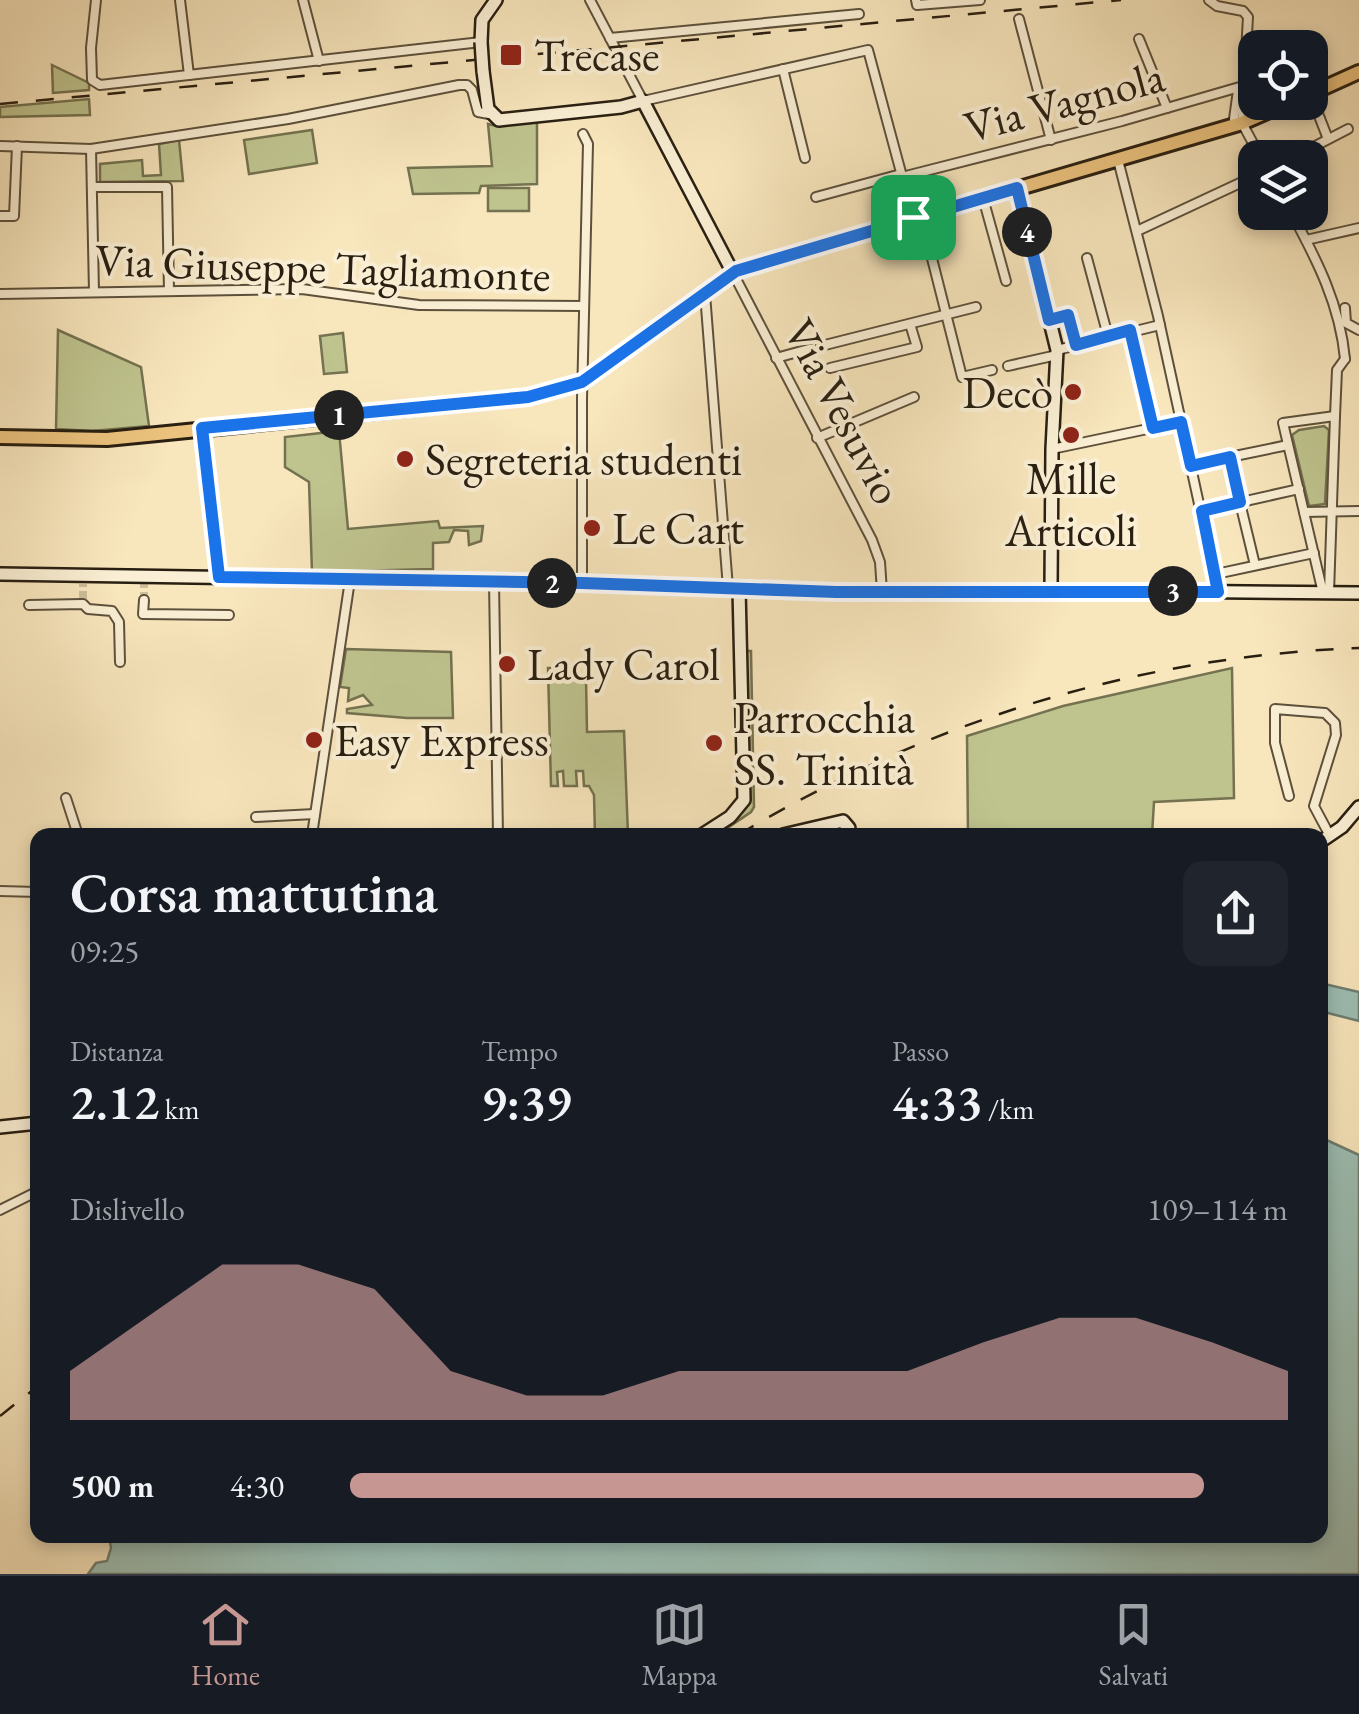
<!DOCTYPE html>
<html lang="it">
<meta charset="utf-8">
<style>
:root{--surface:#171b24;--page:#20242c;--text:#f1f3f6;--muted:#9ea1a6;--line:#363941;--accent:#c59692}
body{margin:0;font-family:"EB Garamond",serif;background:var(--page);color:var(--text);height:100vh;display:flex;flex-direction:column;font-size:38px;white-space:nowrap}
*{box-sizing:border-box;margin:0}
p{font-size:32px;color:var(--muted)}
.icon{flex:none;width:55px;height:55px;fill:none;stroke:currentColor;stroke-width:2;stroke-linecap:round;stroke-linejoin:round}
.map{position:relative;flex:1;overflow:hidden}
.sheet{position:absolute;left:30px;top:828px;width:1298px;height:715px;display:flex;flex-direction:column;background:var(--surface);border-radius:20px;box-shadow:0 5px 15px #0003}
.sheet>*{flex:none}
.buttons{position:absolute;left:1238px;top:30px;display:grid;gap:20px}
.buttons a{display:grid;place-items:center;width:90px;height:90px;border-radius:20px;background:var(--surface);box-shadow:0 5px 15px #0003;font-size:50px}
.pin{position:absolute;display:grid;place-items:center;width:85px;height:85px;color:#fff;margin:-42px;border-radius:20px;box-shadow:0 5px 15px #0006}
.km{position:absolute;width:50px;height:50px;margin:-25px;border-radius:50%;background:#222;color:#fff;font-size:28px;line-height:50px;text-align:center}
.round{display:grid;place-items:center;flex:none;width:105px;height:105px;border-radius:20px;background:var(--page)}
.summary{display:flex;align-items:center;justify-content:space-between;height:170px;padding:0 40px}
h1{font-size:55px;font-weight:600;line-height:75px}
.metrics{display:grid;grid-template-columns:repeat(3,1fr);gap:15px;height:170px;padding:10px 40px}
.metrics div{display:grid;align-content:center}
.metrics b{font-size:50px;font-weight:600}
.metrics small{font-size:28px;font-weight:400}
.metrics p{font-size:28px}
.chart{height:280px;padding:20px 40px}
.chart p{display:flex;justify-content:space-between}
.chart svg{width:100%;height:180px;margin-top:10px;fill:var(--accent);opacity:.7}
ul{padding:0 40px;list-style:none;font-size:32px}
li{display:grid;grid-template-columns:160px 120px 1fr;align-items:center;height:75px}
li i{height:25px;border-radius:12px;background:var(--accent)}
.tabs{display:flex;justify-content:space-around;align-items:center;height:140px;border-top:2px solid var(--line);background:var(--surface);font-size:28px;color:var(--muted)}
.tabs a{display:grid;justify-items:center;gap:5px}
.tabs .on{color:var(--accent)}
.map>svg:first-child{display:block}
</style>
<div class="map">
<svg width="1359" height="1574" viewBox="0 0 1359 1574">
<rect width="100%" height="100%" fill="#f8e6bd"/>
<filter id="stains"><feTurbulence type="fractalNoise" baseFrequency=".002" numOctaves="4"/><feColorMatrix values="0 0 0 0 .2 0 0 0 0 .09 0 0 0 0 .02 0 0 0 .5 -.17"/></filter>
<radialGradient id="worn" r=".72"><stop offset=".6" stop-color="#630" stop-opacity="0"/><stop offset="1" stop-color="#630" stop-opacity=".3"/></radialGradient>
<g fill="#bfc48f" stroke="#747250" stroke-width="2.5">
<polygon points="52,65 89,83 89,90 53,93"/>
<polygon points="89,99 90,115 0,117 0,107"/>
<polygon points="537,121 537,184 481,186 479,193 413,194 408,168 492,166 488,124 496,126"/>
<polygon points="312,130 317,163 249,174 244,140"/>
<polygon points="179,140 183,181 100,182 100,164 142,160 143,176 161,175 159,144"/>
<rect x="488" y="188" width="41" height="23"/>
<polygon points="58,330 141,367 149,426 92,431 56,429"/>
<polygon points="343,333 347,372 324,374 320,336"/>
<polygon points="1324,426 1329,430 1325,504 1309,506 1292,435 1299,430"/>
<polygon points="339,431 348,529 438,521 440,528 483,526 481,541 469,545 468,531 454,530 449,542 433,543 433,569 312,572 309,482 285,467 285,437"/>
<polygon points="346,649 451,652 453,718 407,718 347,713 347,709 372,705 363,695 348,701 349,688 340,687"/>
<polygon points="740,651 751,651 754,807 751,812 717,835 706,835 741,807"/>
<polygon points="548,668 558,668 558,679 586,678 587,732 624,731 628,835 595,835 594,795 589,786 584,786 583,771 576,771 577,786 564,786 563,771 557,772 558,786 551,786"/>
<polygon points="1232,668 1234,798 1154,802 1152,835 968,835 967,736 1063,706"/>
</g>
<g fill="#9dbfb4" stroke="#6f7f73" stroke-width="2.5">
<polygon points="1320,983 1359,992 1359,1021 1320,1011"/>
<polygon points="1320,1137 1359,1155 1359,1574 88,1574 96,1563 107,1561 111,1548 109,1535 1320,1535"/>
</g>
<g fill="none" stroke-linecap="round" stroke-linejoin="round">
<g stroke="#cfbe9b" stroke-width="8" stroke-dasharray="8 4" stroke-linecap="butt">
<polyline points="83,599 83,584"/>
<polyline points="144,600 144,584"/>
</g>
<g stroke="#5d513c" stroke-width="12">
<g id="street">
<polyline points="96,0 91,48 92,80 100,85 481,42"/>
<polyline points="180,0 189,75"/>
<polyline points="303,0 319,61"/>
<polyline points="590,0 643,101 868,50 913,217"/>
<polyline points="916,0 917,5 980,0"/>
<polyline points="1209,0 1217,6 1243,11 1248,17 1242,123 1261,158"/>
<polyline points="1019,19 1051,140"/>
<polyline points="610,38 859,14"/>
<polyline points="1139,39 1167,108"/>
<polyline points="783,69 805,158"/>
<polyline points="1314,103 1328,139"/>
<polyline points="1234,119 1238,90"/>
<polyline points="0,146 91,149 288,119 459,85 467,85 472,90 478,112 489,114"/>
<polyline points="91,149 94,292"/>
<polyline points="1292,158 1348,129"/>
<polyline points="1118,160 1158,316 1218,591"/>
<polyline points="902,177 1122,121 1243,86"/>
<polyline points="92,187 167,187 169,291"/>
<polyline points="816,197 901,174"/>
<polyline points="983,198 1006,281"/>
<path d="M1291 212C1317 260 1340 305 1345 359"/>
<polyline points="921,215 962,377 992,370"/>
<polyline points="0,216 14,216 17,146"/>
<polyline points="1137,231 1255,176"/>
<polyline points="1306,240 1359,228"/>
<polyline points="1087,258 1108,336"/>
<polyline points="733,273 872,540 880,562 882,592"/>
<polyline points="0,294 302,289 419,305 584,306"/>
<polyline points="705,294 728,588"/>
<polyline points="1345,308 1346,323 1359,330"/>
<polyline points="1049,320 1068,315 1077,345"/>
<polyline points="1130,331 1153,428"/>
<polyline points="821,346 976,307"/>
<polyline points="1057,350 1160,325"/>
<polyline points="776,358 809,349"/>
<polyline points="1008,366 1057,355"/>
<polyline points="830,368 917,347 910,324"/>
<polyline points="1335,416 1337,370 1345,359"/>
<polyline points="202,428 219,577"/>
<polyline points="817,438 914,397"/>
<polyline points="1052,449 1181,422"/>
<polyline points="1229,457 1255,565"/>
<polyline points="1191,465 1288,445"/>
<polyline points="1201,511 1299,489"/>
<polyline points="1304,512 1359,511"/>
<polyline points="1216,574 1314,553"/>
<polyline points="494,582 498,835"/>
<polyline points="582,583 582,399 588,144 583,134"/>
<polyline points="1323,593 1283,423 1335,416 1329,593"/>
<polyline points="144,600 143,614 229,615"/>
<polyline points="29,605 83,604 88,609 112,611 119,622 120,662"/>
<polyline points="1289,796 1275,743 1275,709 1325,713 1335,723 1336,735 1314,806 1330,836"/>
<polyline points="66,798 78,835"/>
<polyline points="256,817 315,814"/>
<polyline points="312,835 350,580"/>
<polyline points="0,891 38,892"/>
<polyline points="0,1210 38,1191"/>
</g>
</g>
<g stroke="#291f11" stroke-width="16">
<g id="secondary">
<polyline points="481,42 482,20 496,0"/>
<polyline points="483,71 488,109 499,120 621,107 643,101 733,273"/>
<polyline points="1017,188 1057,350 1052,449 1051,590"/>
<polyline points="0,574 582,583 836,592 1051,590 1359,593"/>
<polyline points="702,835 730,817 744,800 739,589"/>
<polyline points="783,835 843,821 849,828 840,835"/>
<polyline points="1320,842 1342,827 1359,807"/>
<polyline points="0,1127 38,1123"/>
</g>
</g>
<g stroke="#291f11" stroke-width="18">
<g id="primary">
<polyline points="1310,94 1359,72"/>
<polyline points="0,437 107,439 527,397 583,382 736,271 1242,123 1290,102"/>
</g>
</g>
<use href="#street" stroke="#faefd4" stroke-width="8"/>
<use href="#secondary" stroke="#faefd4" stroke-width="11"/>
<use href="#primary" stroke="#ecc37e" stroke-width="12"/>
<g stroke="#291f11" stroke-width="2.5" stroke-dasharray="18 18" stroke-linecap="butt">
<polyline points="0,104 1121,0"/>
<path d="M738 835C927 722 1138 656 1359 648"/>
<polyline points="0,1416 38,1386"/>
</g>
<g stroke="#291f11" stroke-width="16" stroke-linecap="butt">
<polyline id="secondary-bridge" points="481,42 483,71"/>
</g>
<use href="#secondary-bridge" stroke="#faefd4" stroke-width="11"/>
</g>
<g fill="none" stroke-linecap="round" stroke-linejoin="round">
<g stroke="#fff" stroke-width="20">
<polygon id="route" points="1017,188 1049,320 1068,315 1076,345 1130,330 1153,428 1181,422 1191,466 1230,457 1240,502 1202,511 1218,592 836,592 582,583 219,577 202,428 528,397 582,382 736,271"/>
</g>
<use href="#route" stroke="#1a73e8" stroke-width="12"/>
</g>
<g fill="#8f2418" stroke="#faefd4" stroke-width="4">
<rect x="499" y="43" width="24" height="24" rx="5"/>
<circle cx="1073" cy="392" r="10"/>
<circle cx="1071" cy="435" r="10"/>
<circle cx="405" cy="459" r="10"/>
<circle cx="592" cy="528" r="10"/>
<circle cx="507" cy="664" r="10"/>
<circle cx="314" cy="740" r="10"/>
<circle cx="714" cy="743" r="10"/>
</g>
<g text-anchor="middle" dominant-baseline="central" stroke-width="8" stroke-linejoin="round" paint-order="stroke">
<g font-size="45" fill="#291f11" stroke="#faefd4" text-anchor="start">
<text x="534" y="55">Trecase</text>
<text x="1053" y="392" text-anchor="end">Decò</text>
<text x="425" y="459">Segreteria studenti</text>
<text x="1071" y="478" text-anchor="middle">Mille<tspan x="1071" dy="52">Articoli</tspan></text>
<text x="612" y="528">Le Cart</text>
<text x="527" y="664">Lady Carol</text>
<text x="734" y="717">Parrocchia<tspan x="734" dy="52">SS. Trinità</tspan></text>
<text x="334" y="740">Easy Express</text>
</g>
<g font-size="45" fill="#291f11" stroke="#faefd4">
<text transform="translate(1064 101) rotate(-15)">Via Vagnola</text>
<text transform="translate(323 267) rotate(2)">Via Giuseppe Tagliamonte</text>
<text transform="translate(844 411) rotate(62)">Via Vesuvio</text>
</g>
</g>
<rect width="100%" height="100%" filter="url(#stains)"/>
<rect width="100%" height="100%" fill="url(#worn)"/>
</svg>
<div class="buttons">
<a><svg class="icon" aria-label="locate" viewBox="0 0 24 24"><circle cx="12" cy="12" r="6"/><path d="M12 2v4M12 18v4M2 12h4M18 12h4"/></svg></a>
<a><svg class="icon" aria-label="layers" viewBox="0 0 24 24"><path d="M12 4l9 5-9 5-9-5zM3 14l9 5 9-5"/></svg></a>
</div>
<div class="pin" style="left:913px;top:217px;background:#1e9e55"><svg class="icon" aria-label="arrive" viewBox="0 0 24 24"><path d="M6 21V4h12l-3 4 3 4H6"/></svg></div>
<b class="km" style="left:339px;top:415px">1</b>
<b class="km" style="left:552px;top:583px">2</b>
<b class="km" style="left:1173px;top:591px">3</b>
<b class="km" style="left:1027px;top:232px">4</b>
<section class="sheet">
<div class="summary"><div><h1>Corsa mattutina</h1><p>09:25</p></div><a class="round"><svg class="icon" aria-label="share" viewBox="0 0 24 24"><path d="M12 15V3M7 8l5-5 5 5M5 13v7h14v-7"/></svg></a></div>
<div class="metrics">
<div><p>Distanza</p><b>2.12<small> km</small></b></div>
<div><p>Tempo</p><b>9:39</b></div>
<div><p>Passo</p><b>4:33<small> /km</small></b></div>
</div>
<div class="chart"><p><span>Dislivello</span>109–114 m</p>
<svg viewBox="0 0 160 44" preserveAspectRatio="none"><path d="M0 44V32L10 19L20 6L30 6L40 12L50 32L60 38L70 38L80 32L90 32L100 32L110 32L120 25L130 19L140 19L150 25L160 32V44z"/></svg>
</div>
<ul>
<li><b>500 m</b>4:30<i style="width:91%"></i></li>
</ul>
</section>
</div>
<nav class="tabs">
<a class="on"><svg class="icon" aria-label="home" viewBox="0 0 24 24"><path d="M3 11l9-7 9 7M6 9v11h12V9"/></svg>Home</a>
<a><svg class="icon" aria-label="map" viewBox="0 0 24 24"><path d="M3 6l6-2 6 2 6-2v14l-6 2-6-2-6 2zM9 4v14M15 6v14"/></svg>Mappa</a>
<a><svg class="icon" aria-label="saved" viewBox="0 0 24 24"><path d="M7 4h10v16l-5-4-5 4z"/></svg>Salvati</a>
</nav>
